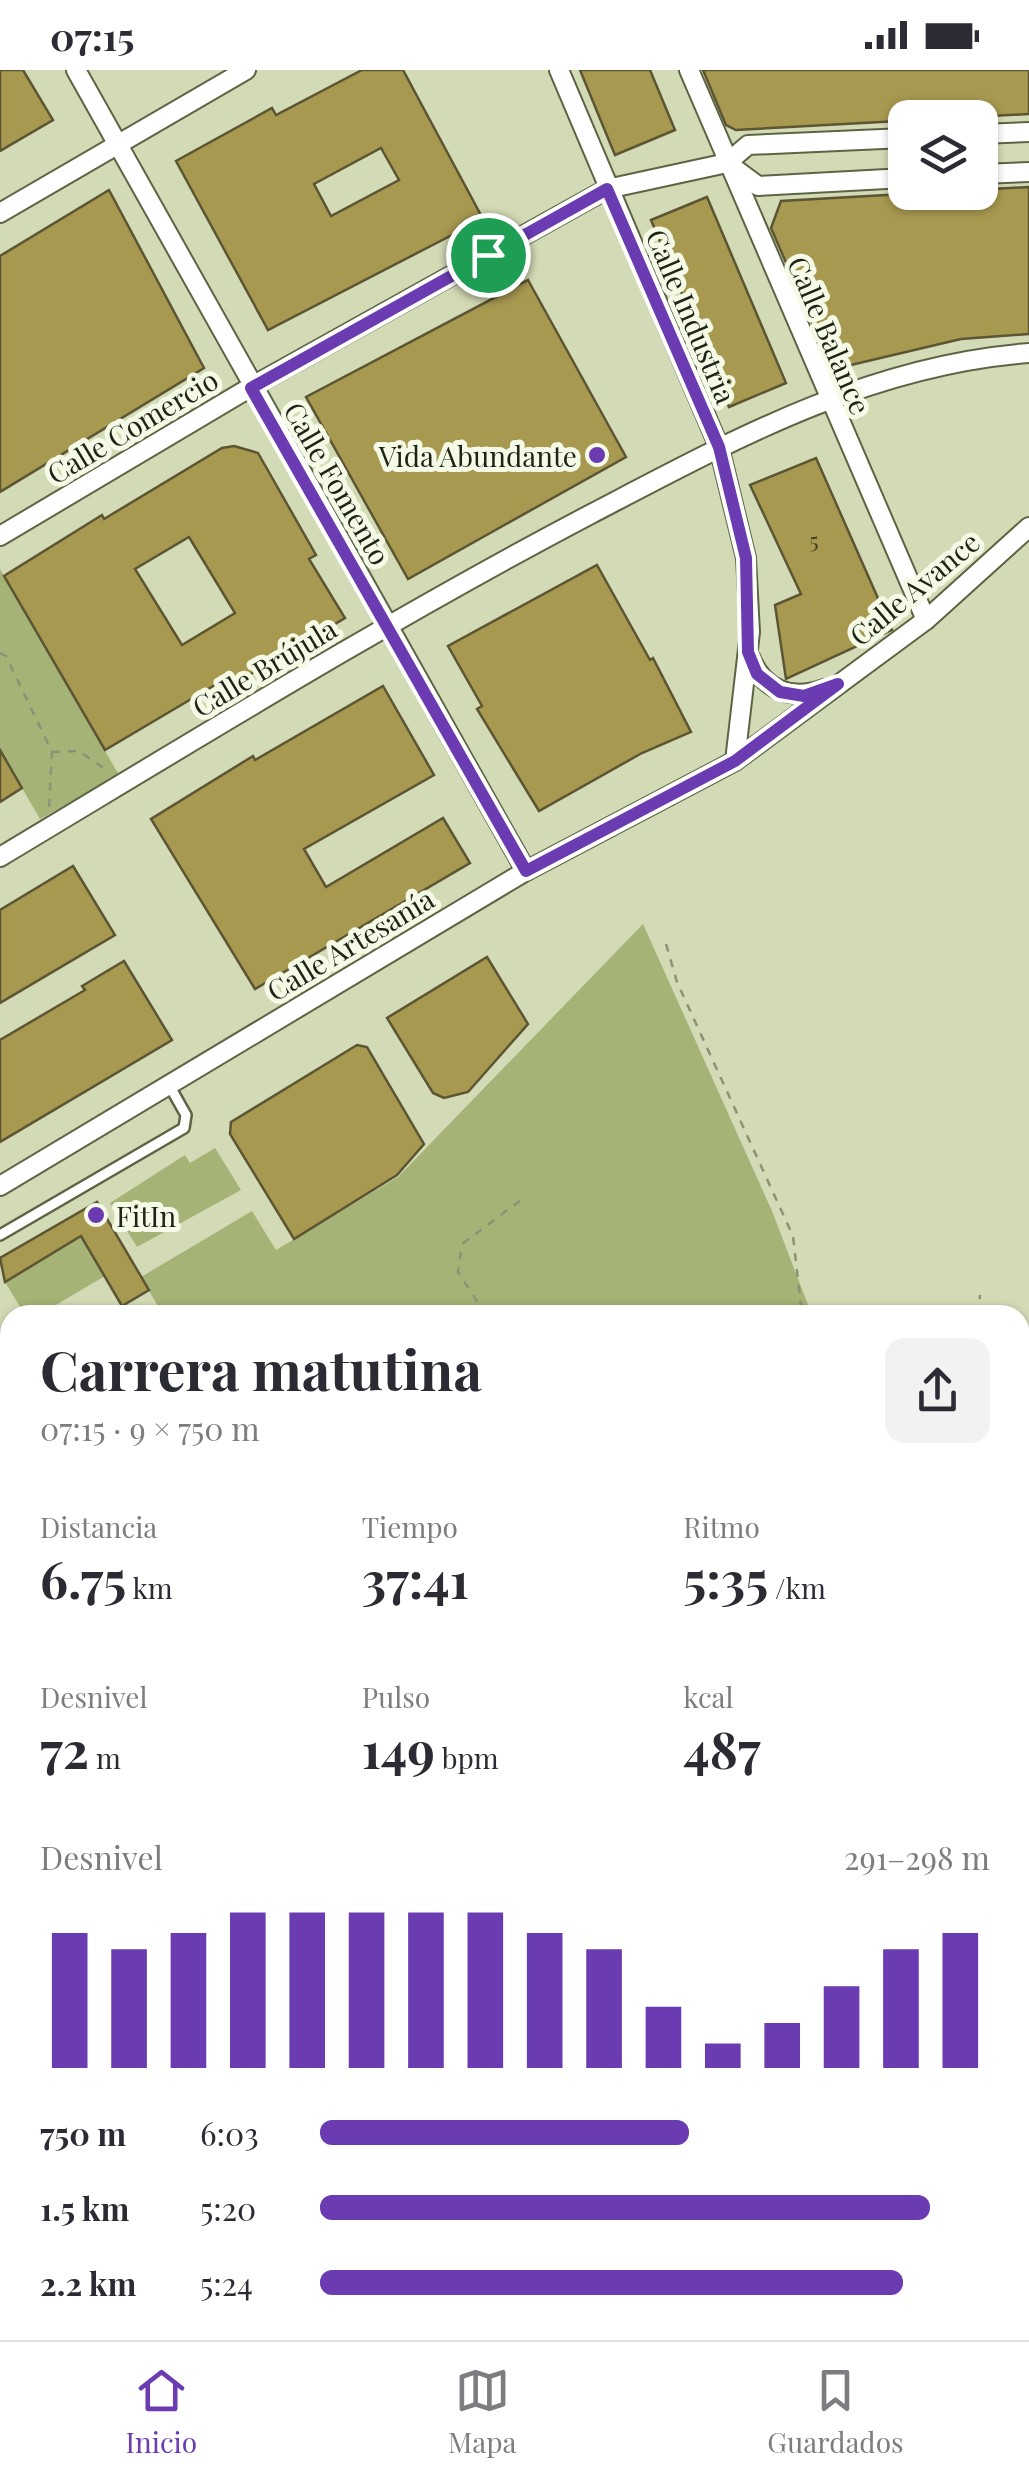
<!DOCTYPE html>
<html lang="es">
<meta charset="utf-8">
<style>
:root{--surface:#fff;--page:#f2f2f3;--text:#2b2b33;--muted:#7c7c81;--line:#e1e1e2;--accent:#6b3bb2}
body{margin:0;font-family:"Playfair Display",serif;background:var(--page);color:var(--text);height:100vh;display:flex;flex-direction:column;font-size:38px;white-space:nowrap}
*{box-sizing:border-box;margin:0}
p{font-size:32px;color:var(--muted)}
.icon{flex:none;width:55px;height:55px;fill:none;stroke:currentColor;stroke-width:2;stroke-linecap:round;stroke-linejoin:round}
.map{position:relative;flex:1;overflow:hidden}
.side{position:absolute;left:0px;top:1235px;width:1030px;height:1035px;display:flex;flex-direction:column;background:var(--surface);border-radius:30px 30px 0 0;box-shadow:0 2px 8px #0004}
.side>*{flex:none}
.tools{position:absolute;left:888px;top:30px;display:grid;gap:20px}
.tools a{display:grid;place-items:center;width:110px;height:110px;border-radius:20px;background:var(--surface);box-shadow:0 2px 8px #0004;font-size:50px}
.pin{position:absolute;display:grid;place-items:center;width:85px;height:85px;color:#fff;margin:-42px;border:5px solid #fff;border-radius:50%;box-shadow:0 2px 10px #0007}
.round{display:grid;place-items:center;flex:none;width:105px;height:105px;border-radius:20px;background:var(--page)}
.summary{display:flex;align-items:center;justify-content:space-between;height:170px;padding:0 40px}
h1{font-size:55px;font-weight:700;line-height:75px}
.figures{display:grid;grid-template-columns:repeat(3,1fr);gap:15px;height:170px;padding:10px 40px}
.figures div{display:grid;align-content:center}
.figures b{font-size:50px;font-weight:700}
.figures small{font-size:28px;font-weight:400}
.figures p{font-size:28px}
.chart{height:280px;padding:20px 40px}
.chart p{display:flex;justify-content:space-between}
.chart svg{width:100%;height:180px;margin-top:10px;stroke:var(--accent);stroke-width:6}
ul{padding:0 40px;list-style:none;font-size:32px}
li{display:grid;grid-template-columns:160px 120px 1fr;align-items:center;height:75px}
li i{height:25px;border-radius:12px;background:var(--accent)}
.status{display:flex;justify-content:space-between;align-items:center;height:70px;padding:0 50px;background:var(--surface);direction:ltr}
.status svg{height:28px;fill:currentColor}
.tab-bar{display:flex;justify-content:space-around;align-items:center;height:140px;border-top:2px solid var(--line);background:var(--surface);font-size:28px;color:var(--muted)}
.tab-bar a{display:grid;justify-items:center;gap:5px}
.tab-bar .current{color:var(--accent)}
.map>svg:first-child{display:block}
</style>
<div class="status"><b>07:15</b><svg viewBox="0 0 49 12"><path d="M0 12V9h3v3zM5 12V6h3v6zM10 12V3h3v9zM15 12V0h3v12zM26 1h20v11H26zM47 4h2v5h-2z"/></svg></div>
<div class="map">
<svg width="1029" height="2270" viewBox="0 0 1029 2270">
<rect width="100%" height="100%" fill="#d3dbb6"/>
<g fill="#a6b376">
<polygon points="0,499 119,705 40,749 0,680"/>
<polygon points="643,854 772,1141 812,1245 163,1245 141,1207 252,1141 276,1180 398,1107"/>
<polygon points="215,1078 241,1120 137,1177 110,1133 185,1085 190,1093"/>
<polygon points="81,1167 105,1206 39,1245 25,1245 5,1212"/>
<polygon points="10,1338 10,2260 1020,2260 1020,1772 1029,1768 1029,2270 0,2270 0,1344"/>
</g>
<g fill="#a89950" stroke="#5c5533" stroke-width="2.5" fill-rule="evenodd">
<polygon points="0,0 23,0 53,50 0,81"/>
<path d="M362 0H403L483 149 268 260 176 91 272 38 276 45ZM381 78 399 110 331 146 314 114Z"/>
<polygon points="580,0 650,0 675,60 615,85"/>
<polygon points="703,0 1029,0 1029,44 736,60 726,55"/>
<polygon points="1029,117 1029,264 961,269 851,295 829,292 771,158 781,131"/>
<polygon points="109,120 204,298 0,422 0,186"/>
<polygon points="707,127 786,313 729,337 651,150"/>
<polygon points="528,210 626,387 408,509 306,327"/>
<path d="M234 376 258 383 316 485 309 489 345 548 224 620 220 612 105 680 4 506 102 445 104 449 222 378ZM189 467 235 543 182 575 135 499Z"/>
<polygon points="816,388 892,560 786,609 775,535 801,524 750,415"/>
<polygon points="597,495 650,590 653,588 691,662 642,683 539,741 477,639 482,636 448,576"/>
<polygon points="383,616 434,705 304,779 326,817 443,748 470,793 255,919 151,749 253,686 255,690"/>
<polygon points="0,680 22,718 0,732"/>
<polygon points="73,796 115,865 0,933 0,840"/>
<polygon points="487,887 528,954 468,1022 444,1028 433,1023 387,948"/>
<polygon points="124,891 172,970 0,1072 0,970 85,920 82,916"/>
<polygon points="357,975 367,977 424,1074 397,1105 294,1169 230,1064 231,1052"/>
<polygon points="97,1132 149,1220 122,1236 81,1166 5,1212 0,1188"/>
</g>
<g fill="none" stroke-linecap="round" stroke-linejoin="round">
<g stroke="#5d6443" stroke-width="14">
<polyline id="lane" points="0,1165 184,1058 186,1045 169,1015"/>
</g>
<g stroke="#5d6443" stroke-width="22">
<g id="street">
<polyline points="76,0 526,801"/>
<polyline points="559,0 719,377 746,488 750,562 735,691"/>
<polyline points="689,0 926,550"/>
<polyline points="980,64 1029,62"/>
<polyline points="727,93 758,116 905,108"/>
<polyline points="980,104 1029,102"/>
<polyline points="0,143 246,0"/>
<polyline points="0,466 251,317 607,119 727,93 748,75 905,68"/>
<path d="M750 587C763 620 791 631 824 619"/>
<path d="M0 787C195 670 389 550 591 444 731 371 868 295 1029 283"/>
<polyline points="0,1116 526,801 735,691 926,550 1029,457"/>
</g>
</g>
<g stroke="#8c9276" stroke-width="2.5" stroke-dasharray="8 8" stroke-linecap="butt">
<polyline points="0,583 6,586 52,682 49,738"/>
<polyline points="52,682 79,681 106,700"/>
<polyline points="666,874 677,912 793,1166 802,1245"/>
<polyline points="486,1245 458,1202 462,1174 525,1127"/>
<polyline points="978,1245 980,1225"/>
<polyline points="1020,1758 1029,1754"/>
<polyline points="1020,1798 1029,1798"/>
<polyline points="1020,2164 1029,2159"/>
<polyline points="0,2244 10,2242"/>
<polyline points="135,2270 135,2260"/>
<polyline points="903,2270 918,2260"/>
</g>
<use href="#lane" stroke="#fff" stroke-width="9"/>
<use href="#street" stroke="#fff" stroke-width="18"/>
</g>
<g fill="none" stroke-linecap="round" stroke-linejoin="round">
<g stroke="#fff" stroke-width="20">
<polygon id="route" points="607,119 719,377 746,488 748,582 757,604 780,622 804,626 838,614 735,691 526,801 251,318"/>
</g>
<use href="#route" stroke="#6b3bb2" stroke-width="12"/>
</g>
<g fill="#6b3bb2" stroke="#f5fae7" stroke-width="4">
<circle cx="597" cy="385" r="10"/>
<circle cx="96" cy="1145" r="10"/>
</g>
<g text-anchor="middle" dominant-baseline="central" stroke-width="10" stroke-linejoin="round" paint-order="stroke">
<g font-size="22" fill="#414023">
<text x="814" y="470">5</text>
</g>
<g font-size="28" fill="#1f2214" stroke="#f5fae7">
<text transform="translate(692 246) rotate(67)">Calle Industria</text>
<text transform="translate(830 265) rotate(67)">Calle Balance</text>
<text transform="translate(132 356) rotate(-31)">Calle Comercio</text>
<text transform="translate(338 413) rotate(60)">Calle Fomento</text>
<text transform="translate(914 518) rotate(-40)">Calle Avance</text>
<text transform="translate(264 597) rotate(-31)">Calle Brújula</text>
<text transform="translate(350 874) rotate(-31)">Calle Artesanía</text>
</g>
<g font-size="28" fill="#1f2214" stroke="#f5fae7" text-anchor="end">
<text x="577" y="385">Vida Abundante</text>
<text x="116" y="1145" text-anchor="start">FitIn</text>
</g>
</g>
</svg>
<div class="tools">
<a><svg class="icon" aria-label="layers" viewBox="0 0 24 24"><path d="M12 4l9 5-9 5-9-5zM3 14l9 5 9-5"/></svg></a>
</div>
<div class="pin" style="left:488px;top:185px;background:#1e9e55"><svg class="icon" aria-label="arrive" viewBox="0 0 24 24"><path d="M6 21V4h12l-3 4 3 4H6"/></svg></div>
<section class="side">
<div class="summary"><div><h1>Carrera matutina</h1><p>07:15 · 9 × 750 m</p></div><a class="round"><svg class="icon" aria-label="share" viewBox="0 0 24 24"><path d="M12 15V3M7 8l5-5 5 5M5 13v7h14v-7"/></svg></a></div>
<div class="figures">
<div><p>Distancia</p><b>6.75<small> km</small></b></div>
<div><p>Tiempo</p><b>37:41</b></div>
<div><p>Ritmo</p><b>5:35<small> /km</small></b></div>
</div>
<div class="figures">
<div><p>Desnivel</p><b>72<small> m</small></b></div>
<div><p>Pulso</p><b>149<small> bpm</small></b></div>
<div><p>kcal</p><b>487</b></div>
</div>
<div class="chart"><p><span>Desnivel</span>291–298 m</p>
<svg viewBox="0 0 160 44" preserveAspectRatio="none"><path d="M5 44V11M15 44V15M25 44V11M35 44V6M45 44V6M55 44V6M65 44V6M75 44V6M85 44V11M95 44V15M105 44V29M115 44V38M125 44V33M135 44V24M145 44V15M155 44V11"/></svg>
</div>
<ul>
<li><b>750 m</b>6:03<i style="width:55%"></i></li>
<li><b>1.5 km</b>5:20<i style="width:91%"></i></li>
<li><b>2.2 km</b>5:24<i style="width:87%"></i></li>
</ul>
</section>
</div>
<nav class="tab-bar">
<a class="current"><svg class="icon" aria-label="home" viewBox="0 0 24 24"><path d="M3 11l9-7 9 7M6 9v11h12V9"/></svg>Inicio</a>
<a><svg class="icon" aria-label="map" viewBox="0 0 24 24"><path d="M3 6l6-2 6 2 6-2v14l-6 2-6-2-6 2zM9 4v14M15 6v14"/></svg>Mapa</a>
<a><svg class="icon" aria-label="saved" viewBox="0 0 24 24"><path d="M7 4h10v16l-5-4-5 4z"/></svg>Guardados</a>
</nav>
